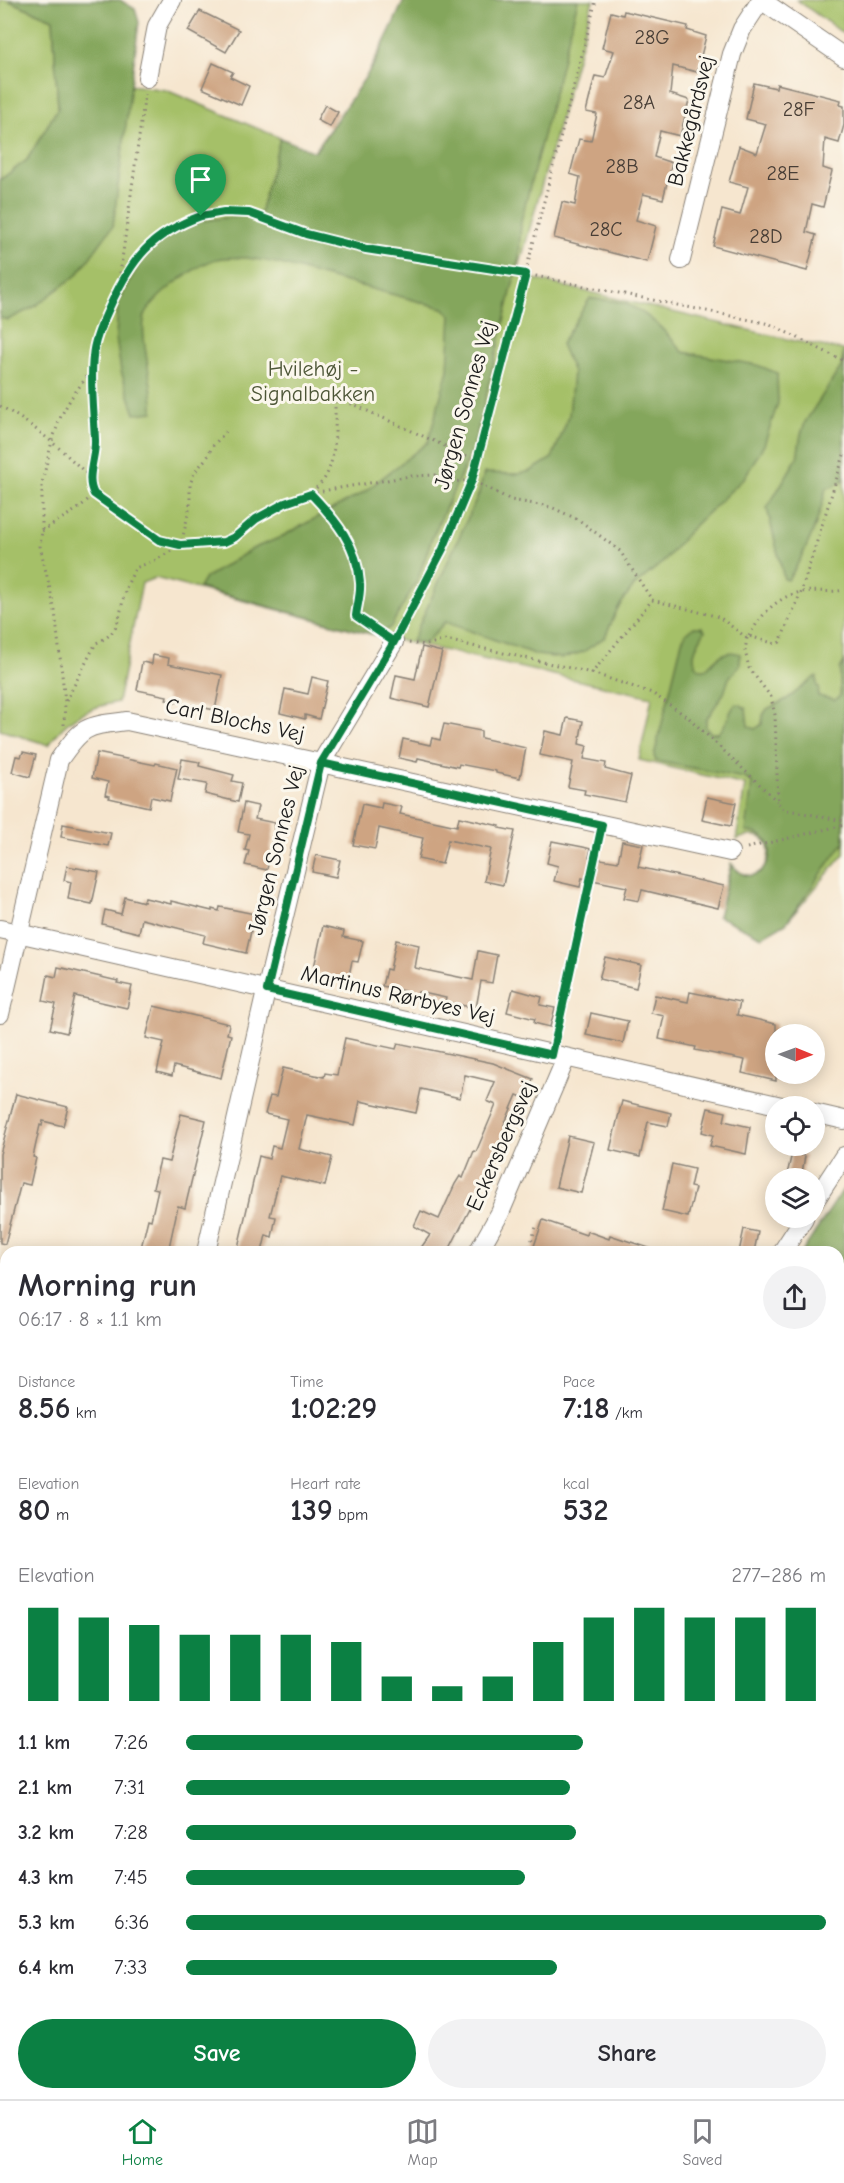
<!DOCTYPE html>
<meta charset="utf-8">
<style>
:root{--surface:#fff;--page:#f2f2f3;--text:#2b2b33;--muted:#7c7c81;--line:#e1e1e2;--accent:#0b8043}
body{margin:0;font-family:"Comic Neue",sans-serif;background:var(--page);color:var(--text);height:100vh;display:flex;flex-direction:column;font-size:22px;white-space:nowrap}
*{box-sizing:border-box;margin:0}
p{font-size:20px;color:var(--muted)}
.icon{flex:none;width:33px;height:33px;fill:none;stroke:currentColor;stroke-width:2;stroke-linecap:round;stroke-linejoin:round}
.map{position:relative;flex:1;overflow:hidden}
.details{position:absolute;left:0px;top:1246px;width:844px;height:854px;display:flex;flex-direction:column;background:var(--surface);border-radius:18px 18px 0 0;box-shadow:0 3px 15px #0003}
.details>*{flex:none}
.needle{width:39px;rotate:91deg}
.tools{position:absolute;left:765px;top:1024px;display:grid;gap:12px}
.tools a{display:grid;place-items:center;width:60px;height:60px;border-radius:50%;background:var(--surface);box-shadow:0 3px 15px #0003;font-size:30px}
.pin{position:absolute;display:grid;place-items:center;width:51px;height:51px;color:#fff;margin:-62px -26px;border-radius:50% 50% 50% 0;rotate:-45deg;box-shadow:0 0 6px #0007}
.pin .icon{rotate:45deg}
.round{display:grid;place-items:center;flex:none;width:63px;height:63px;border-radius:32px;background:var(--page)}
.head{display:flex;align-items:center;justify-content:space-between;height:102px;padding:0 18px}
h1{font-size:33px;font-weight:700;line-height:45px}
.metrics{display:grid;grid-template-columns:repeat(3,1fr);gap:9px;height:102px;padding:6px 18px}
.metrics div{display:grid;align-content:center}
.metrics b{font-size:30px;font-weight:700}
.metrics small{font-size:16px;font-weight:400}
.metrics p{font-size:16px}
.chart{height:168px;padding:12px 18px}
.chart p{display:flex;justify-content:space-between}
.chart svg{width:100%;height:108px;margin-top:6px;stroke:var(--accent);stroke-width:6}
.primary-button{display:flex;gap:12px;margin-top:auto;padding:12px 18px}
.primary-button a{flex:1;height:69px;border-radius:36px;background:var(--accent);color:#fff;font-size:24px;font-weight:700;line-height:69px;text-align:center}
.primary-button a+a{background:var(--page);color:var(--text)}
ul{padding:0 18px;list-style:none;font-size:20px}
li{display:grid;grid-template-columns:96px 72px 1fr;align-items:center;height:45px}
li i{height:15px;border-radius:8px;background:var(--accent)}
.dock{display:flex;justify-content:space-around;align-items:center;height:84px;border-top:2px solid var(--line);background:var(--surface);font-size:16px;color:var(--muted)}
.dock a{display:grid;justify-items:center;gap:3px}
.dock .on{color:var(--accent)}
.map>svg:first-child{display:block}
</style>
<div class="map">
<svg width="844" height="2099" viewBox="0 0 844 2099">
<rect width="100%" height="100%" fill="#fbf7ec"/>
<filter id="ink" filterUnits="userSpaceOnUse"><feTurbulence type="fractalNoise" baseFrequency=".0167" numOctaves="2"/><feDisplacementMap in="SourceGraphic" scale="12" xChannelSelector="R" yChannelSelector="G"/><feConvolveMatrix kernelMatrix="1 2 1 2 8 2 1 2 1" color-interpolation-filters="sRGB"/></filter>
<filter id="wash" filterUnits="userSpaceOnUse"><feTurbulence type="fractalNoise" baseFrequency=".008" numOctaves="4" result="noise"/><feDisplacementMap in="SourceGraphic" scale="24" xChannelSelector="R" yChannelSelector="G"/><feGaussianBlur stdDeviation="1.35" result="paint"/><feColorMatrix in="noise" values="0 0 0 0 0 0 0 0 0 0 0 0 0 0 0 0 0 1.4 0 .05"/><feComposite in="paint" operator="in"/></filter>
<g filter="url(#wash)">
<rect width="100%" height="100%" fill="#f6e6cf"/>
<g fill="#a5c067" stroke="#606e42" stroke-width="1.5">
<polygon points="0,0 7,0 53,19 58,108 27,160 0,180"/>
<path d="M406 0H593L517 275 795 341 844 350V854L786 923 762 937 718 916 731 863C766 908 792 816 736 840L745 785 639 760 652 697 371 634 155 578 142 583 118 702C88 707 65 719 49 745L0 730V182L37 192 131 85 166 90 314 152 366 77Z"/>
<polygon points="797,0 844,0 844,34"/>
<polygon points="0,1842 6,1845 6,2094 265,2094 259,2099 0,2099"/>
</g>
<g fill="#84a65c" stroke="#50613c" stroke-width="1.5">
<polygon points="7,0 120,0 135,9 139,22 113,226 78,274 34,307 8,320 0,318 0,180 27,160 58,108 53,19"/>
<path d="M404 0H578L521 221 519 259 474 446 432 538 418 579 390 628 376 634H371L199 588 205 578 254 548 279 538 364 492 428 442 448 370 451 315 443 308C404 297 364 287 324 276 290 267 258 255 222 258 201 260 156 295 146 313 137 330 155 387 153 412L135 414 121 371 116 338 118 301 140 262 164 237 200 221 260 213 280 138 315 152 375 63Z"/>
<path d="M590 298C599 300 610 300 619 302 645 308 667 333 683 352L757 365 777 373 778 403 764 445 744 478 690 530 663 562 634 586 618 608 605 637 583 652 562 658 537 655 445 622 426 643 412 641 479 493 484 473 518 474 531 471 552 458 569 416 573 372 561 344Z"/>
<path d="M844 351V479L834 486 826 488C820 519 805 554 788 580L784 579 767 508 797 458 801 434 805 422 841 367Z"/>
<path d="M694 627H702L705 631C698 644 687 657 700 669H706C716 659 724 648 740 654V665L729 678 724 693 706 720V728L711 733H718C728 725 727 713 736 704L741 705 746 709 748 726 755 729 762 724 763 715 767 709 787 699 815 677H817V686L819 687 818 696 835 700 840 696V669L844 662V842L786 923 762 937 718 916 732 865C760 901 794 833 746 832L752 782 744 778 656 761 654 756 682 641 686 633Z"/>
<polygon points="844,1188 844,1345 839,1357 838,1252 802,1252"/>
<polygon points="844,1499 844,1621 839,1628 838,1510"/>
<polygon points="362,2094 434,2094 428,2099 355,2099"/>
</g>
<g id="blocks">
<g fill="#cea482">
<polygon points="200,11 239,30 226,52 188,31"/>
<polygon points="624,11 688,26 687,30 706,36 697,72 673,66 670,94 689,100 680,136 660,131 654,157 672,163 663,199 643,194 636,220 656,226 647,262 554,238 562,202 575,205 580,177 570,174 579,139 591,141 597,114 586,112 595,76 605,78 614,51 602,48 611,12 623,15"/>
<polygon points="213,63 233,72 230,77 249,86 241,105 202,88"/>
<polygon points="754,83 776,88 777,84 841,100 840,105 844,106 844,125 839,143 825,139 823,168 832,171 823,207 812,204 806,232 816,235 807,271 713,246 722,210 740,215 748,187 729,182 739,146 757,153 766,124 746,119"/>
<polygon points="325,105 338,112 330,127 317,120"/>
<polygon points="422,647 442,652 429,707 391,698 396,675 415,679"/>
<polygon points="153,655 169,658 168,664 222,675 215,710 166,700 167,696 137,690 142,662 152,664"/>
<polygon points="312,677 328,681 319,719 305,715 305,719 280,713 285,689 308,694"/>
<polygon points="567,718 583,721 579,744 587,746 584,759 606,763 605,769 631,776 625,802 584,794 585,790 568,787 573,762 540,755 545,731 563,735"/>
<polygon points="444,724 481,731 481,738 526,748 520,778 496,773 496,771 459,764 458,767 418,758 417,762 399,758 403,739 430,745 432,738 440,740"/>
<polygon points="23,752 36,755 30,777 12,772 16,756 21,757"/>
<polygon points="97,753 155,765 156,763 177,768 170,801 151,797 149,807 109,798 110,796 105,795 108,782 92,778"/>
<polygon points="182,759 200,762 199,766 234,775 232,781 242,783 238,802 205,794 207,784 178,779"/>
<polygon points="707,797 736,803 731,826 702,820"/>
<polygon points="244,803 258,806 255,819 275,823 267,870 245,865 249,851 245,850 249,834 238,832"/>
<polygon points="382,803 402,807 400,814 457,826 459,817 500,826 499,828 515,831 503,885 484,881 491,849 448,840 442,864 418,859 423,838 379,828 375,849 353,845 362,804 381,808"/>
<polygon points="63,824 111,833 108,846 61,837"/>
<polygon points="552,841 583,847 591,849 589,857 618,862 622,841 643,845 638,867 724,886 718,908 642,890 639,901 624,898 627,887 582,878 580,887 554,881 558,866 547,863"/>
<polygon points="316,855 340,860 336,877 312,872"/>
<polygon points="67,866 99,872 92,904 68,899 71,882 64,880"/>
<polygon points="125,897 144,902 145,898 171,904 171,901 212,911 212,909 219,911 220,907 255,914 246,953 203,943 205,935 142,919 139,933 102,924 105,910 121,914"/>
<polygon points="323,926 344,931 343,937 363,941 358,962 352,961 348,980 313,972"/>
<polygon points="396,940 419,945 415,968 473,980 478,951 497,955 492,983 481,981 476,1008 445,1002 446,998 418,992 417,998 403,995 404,991 382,986 386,969 390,970"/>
<polygon points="605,957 641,965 636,988 599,979"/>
<polygon points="58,967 118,981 117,983 132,986 127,1008 75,996 67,1033 50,1029 56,1004 43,1001 48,975 56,977"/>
<polygon points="513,989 542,997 540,1005 555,1008 550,1027 534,1023 535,1019 507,1012"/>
<polygon points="690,992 740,1002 737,1015 776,1024 776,1081 742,1073 745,1060 695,1050 696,1047 659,1039 664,1016 651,1013 655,995 688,1002"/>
<polygon points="154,1006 229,1024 227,1034 231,1035 221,1078 174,1066 172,1076 157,1072 164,1042 146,1038"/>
<polygon points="591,1013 628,1021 623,1043 586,1035"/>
<polygon points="345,1038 396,1049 398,1043 493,1063 533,1079 525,1098 517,1095 504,1125 511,1128 492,1173 489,1172 448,1252 418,1252 430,1235 414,1226 421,1211 439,1219 455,1184 460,1176 463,1178 474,1151 476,1152 496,1105 487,1101 495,1082 465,1075 460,1098 421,1089 416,1113 360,1101 355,1125 307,1115 299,1149 332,1157 325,1186 280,1176 270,1216 276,1217 272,1237 266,1235 262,1252 237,1252 259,1156 269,1159 272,1146 280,1148 287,1119 265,1114 270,1096 276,1097 283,1068 324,1077 325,1073 337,1075"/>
<polygon points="16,1094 68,1107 63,1126 43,1121 42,1126 40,1125 33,1157 36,1158 30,1185 21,1183 5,1244 0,1243 0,1154"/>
<polygon points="622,1101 671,1113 668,1126 648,1122 640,1157 610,1150"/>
<polygon points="708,1108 726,1112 724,1121 750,1127 746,1154 710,1146 713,1135 702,1132"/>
<polygon points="181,1114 206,1120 185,1208 178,1206 168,1252 140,1252 148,1219 151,1220 158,1189 153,1188 160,1160 169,1162"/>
<polygon points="568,1136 594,1142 581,1193 556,1187"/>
<polygon points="792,1153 805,1156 801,1179 786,1179"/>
<polygon points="672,1164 694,1169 690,1187 695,1188 688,1217 662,1211"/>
<polygon points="543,1220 586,1235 587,1231 609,1239 610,1235 655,1250 655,1252 532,1252"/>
<polygon points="744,1229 758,1232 754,1252 739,1252"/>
</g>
</g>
</g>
<g filter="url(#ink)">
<use href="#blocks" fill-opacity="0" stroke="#898176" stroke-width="1.5"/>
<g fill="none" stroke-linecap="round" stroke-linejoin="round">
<g stroke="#898176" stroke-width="20">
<g id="minor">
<polyline points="761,0 844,57"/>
<polyline points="147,78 157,26 172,0"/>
<polyline points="681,260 732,54 742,29 761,0"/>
<polyline points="0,929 786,1107"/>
<path d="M0 1014 59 760C83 725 86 726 127 721L730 852"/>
<polyline points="814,1113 844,1120"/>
<polyline points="814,1202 844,1156"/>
<polyline points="206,1252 264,1000 321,763 394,642"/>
<polyline points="478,1252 500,1213 566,1058"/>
<polyline points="782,1252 804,1218"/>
<polyline points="838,1439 844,1427"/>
<polyline points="838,1682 844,1678"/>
<polyline points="0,1692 6,1695"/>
<polyline points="294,2099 301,2094"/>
<polyline points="467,2099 473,2094"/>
</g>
</g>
<g stroke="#898176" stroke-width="3" stroke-dasharray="1.5 4.5" stroke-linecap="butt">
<polyline points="118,288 136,258 151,244 180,224 201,216 224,211 249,214 306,235 366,249 526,274 770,324 844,361"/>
<path d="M0 406C35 425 62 450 91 478L92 489 94 494 159 540 181 545 224 542 235 537 256 519 285 503 311 493 410 476 436 475 452 482 472 480 511 500 551 507 579 520 620 551 652 600"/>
<polyline points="91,478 95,444 93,355 100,329 118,288 145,94"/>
<path d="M312 492C317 487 324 481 327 474 337 452 335 425 335 402L341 399 476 460"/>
<path d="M311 493C335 519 358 546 360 583 361 594 357 606 356 616L381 633"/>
<polyline points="42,531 79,508 94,494"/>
<polyline points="402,627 443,549 472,480 596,0"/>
<path d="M749 636C761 615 776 597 801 592 815 590 830 593 844 590"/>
<polyline points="747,638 745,651 749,668 771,697 775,715 778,803 783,809 844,821"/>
<polyline points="409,643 425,645 446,640 592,673 652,600 719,617 747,638 749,636 776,644 780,642 801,592 844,455"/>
<polyline points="592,673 652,693 689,718 777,801"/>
<path d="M66 701 96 643C124 632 118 610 127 586 129 580 133 574 135 568L156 560 181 545 190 506V485L194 473 209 455 211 448 227 430"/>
<polyline points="64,725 65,702 55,611 40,546 42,531 42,483 52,441 61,416 71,398 91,371"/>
<polyline points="747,848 844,825"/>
<polyline points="556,1037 599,841"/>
<polyline points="528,1252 536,1227"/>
<polyline points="0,1350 6,1352"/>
<polyline points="0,2036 6,2035"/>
<polyline points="167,2099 169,2094"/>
</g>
<use href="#minor" stroke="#fff" stroke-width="18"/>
</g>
</g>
<g fill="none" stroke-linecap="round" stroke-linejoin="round" filter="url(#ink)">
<g stroke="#fff" stroke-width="12">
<path id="route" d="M201 216C151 234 132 258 110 306 103 322 94 339 93 357 90 384 94 413 95 440 96 457 85 478 94 494L159 540 180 545 224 542 235 537 256 519 285 503 311 494C335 519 358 546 360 583 361 594 357 606 356 616L394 642 321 763 267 990 552 1055 602 825 321 763 394 642 443 549 472 480 526 274 366 249 306 234 249 213 224 212 201 216"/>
</g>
<use href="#route" stroke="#0b8043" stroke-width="8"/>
</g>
<g text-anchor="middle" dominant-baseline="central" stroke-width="6" stroke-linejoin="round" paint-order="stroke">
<g font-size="20" fill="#483e36">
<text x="652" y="37">28G</text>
<text x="639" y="102">28A</text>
<text x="799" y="109">28F</text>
<text x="622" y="166">28B</text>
<text x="783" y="173">28E</text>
<text x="606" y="229">28C</text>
<text x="766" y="236">28D</text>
</g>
<g font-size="22" fill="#1c1c1c" stroke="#fbf7ec">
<text transform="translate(691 121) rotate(-76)">Bakkegårdsvej</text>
<text transform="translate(465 405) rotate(-74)">Jørgen Sonnes Vej</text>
<text transform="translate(235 720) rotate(12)">Carl Blochs Vej</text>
<text transform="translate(276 850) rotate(-76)">Jørgen Sonnes Vej</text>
<text transform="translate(398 995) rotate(13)">Martinus Rørbyes Vej</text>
<text transform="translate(501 1146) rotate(-66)">Eckersbergsvej</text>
</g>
<g font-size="22" fill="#4c5536" stroke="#fbf7ec">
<text x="313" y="369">Hvilehøj -<tspan x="313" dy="25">Signalbakken</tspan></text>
</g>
</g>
</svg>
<div class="tools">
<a><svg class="needle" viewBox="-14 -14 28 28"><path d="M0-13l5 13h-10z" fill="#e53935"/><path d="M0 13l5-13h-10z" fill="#7c7c81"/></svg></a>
<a><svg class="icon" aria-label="locate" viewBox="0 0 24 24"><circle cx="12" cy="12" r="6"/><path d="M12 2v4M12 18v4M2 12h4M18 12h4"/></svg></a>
<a><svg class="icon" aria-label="layers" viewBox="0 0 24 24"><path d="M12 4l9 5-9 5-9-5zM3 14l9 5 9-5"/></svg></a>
</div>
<div class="pin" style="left:201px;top:216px;background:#1e9e55"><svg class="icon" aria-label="arrive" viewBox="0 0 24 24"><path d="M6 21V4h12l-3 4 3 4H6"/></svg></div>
<section class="details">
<div class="head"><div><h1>Morning run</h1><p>06:17 · 8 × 1.1 km</p></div><a class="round"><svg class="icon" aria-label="share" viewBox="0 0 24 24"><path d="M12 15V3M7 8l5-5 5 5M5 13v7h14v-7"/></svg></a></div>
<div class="metrics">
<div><p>Distance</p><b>8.56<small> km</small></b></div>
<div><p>Time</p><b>1:02:29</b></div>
<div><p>Pace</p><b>7:18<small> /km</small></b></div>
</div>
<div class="metrics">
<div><p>Elevation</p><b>80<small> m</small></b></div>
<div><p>Heart rate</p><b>139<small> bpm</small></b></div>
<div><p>kcal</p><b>532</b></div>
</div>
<div class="chart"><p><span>Elevation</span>277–286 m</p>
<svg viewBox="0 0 160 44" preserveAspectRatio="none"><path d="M5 44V6M15 44V10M25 44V13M35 44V17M45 44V17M55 44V17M65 44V20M75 44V34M85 44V38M95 44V34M105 44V20M115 44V10M125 44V6M135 44V10M145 44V10M155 44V6"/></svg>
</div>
<ul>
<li><b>1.1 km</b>7:26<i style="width:62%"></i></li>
<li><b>2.1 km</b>7:31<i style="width:60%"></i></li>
<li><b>3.2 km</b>7:28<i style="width:61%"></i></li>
<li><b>4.3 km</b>7:45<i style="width:53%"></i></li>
<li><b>5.3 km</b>6:36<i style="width:100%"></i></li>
<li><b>6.4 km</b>7:33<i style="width:58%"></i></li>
</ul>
<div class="primary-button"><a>Save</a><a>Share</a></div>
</section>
</div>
<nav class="dock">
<a class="on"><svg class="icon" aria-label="home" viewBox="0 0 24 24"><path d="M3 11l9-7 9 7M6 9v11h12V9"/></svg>Home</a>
<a><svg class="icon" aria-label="map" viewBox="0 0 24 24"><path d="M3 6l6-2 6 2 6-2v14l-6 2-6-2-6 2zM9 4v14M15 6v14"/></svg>Map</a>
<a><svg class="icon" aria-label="saved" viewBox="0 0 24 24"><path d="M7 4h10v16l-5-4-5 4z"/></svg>Saved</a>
</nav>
